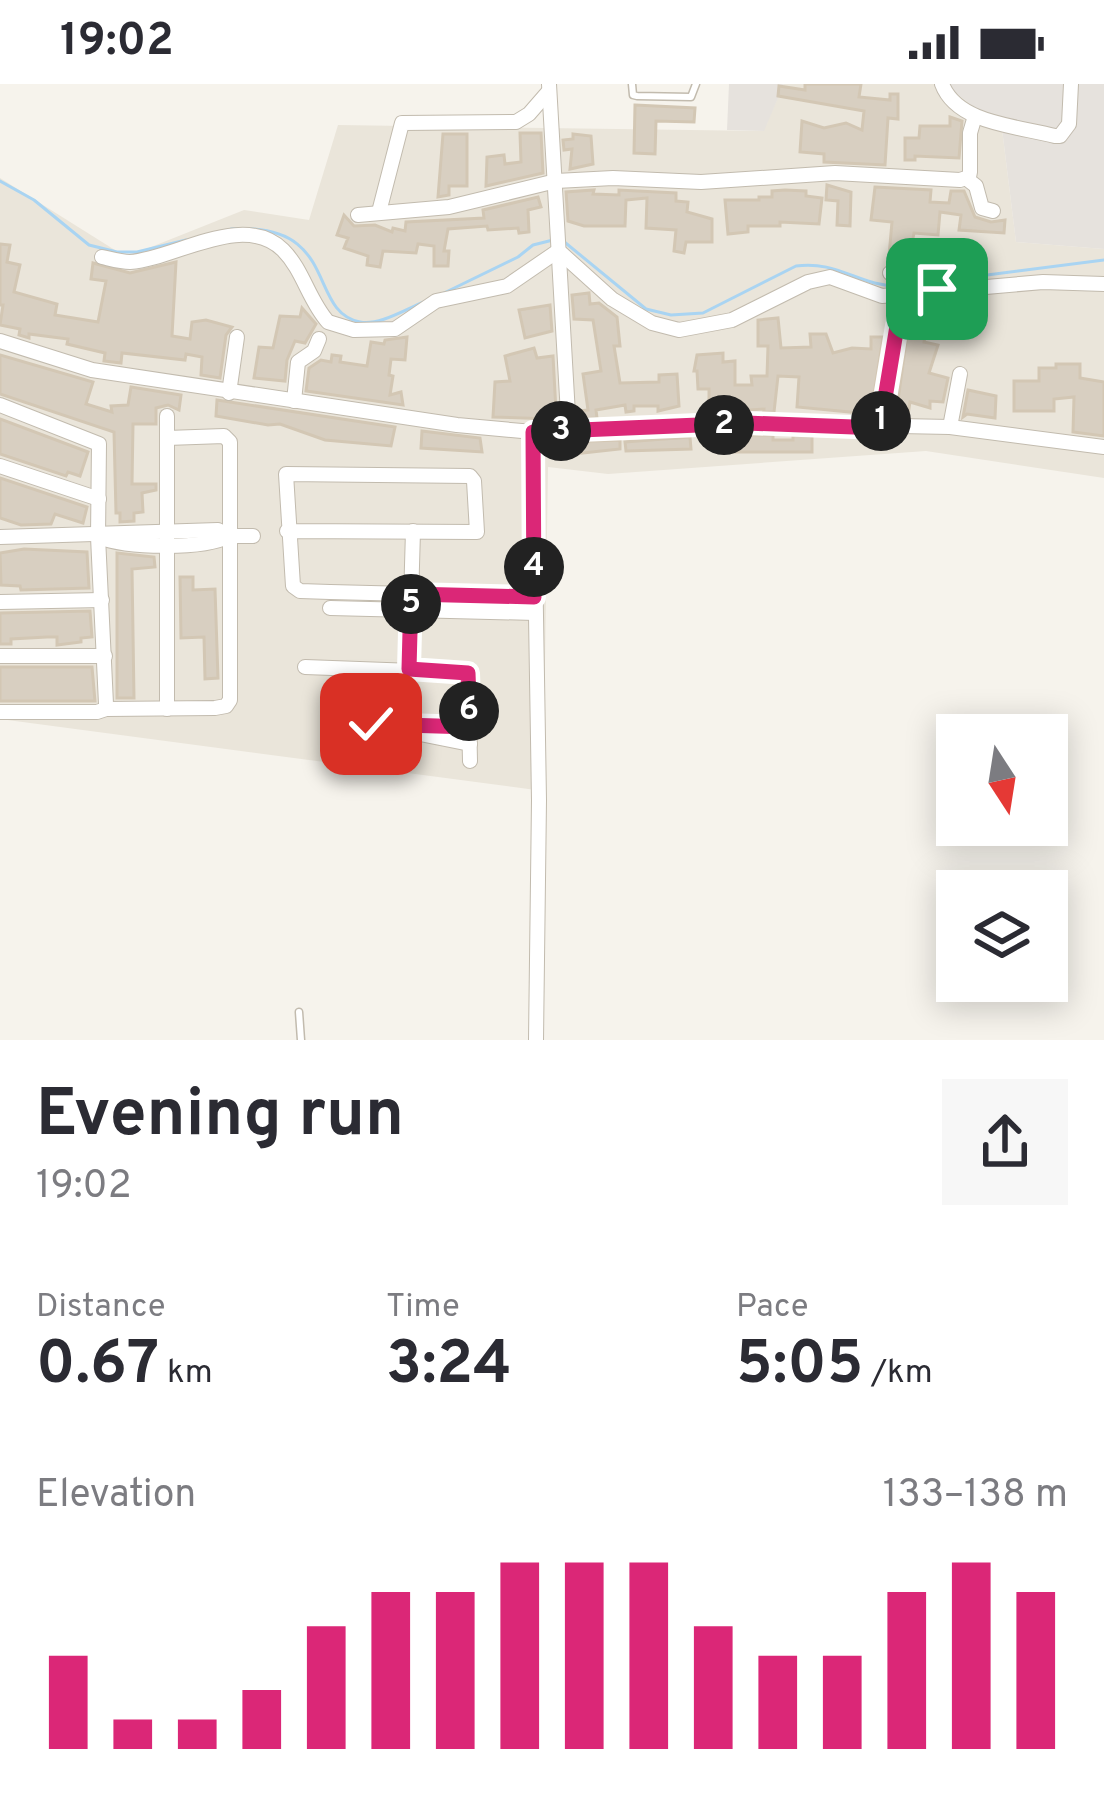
<!DOCTYPE html>
<meta charset="utf-8">
<style>
:root{--surface:#fff;--page:#f7f7f7;--text:#2b2b33;--muted:#7c7c81;--accent:#db2777}
body{margin:0;font-family:Overpass,sans-serif;background:var(--page);color:var(--text);height:100vh;display:flex;flex-direction:column;font-size:45px;white-space:nowrap}
*{box-sizing:border-box;margin:0}
p{font-size:39px;color:var(--muted)}
.icon{flex:none;width:66px;height:66px;fill:none;stroke:currentColor;stroke-width:2;stroke-linecap:round;stroke-linejoin:round}
.map{position:relative;height:956px;overflow:hidden}
.drawer{display:flex;flex-direction:column;background:var(--surface);flex:1}
.drawer>*{flex:none}
.needle{width:78px;rotate:168deg}
.tools{position:absolute;left:936px;top:630px;display:grid;gap:24px}
.tools a{display:grid;place-items:center;width:132px;height:132px;border-radius:0px;background:var(--surface);box-shadow:0 6px 30px #0003;font-size:60px}
.pin{position:absolute;display:grid;place-items:center;width:102px;height:102px;color:#fff;margin:-51px;border-radius:24px;box-shadow:0 6px 18px #0006}
.km{position:absolute;width:60px;height:60px;margin:-30px;border-radius:50%;background:#222;color:#fff;font-size:33px;line-height:60px;text-align:center}
.round{display:grid;place-items:center;flex:none;width:126px;height:126px;border-radius:0px;background:var(--page)}
.summary{display:flex;align-items:center;justify-content:space-between;height:204px;padding:0 36px}
h1{font-size:66px;font-weight:700;line-height:90px}
.metrics{display:grid;grid-template-columns:repeat(3,1fr);gap:18px;height:204px;padding:12px 36px}
.metrics div{display:grid;align-content:center}
.metrics b{font-size:60px;font-weight:700}
.metrics small{font-size:33px;font-weight:400}
.metrics p{font-size:33px}
.chart{height:336px;padding:24px 36px}
.chart p{display:flex;justify-content:space-between}
.chart svg{width:100%;height:216px;margin-top:12px;stroke:var(--accent);stroke-width:6}
.status{display:flex;justify-content:space-between;align-items:center;height:84px;padding:0 60px;background:var(--surface);direction:ltr}
.status svg{height:33px;fill:currentColor}
.map>svg:first-child{display:block}
</style>
<div class="status"><b>19:02</b><svg viewBox="0 0 49 12"><path d="M0 12V9h3v3zM5 12V6h3v6zM10 12V3h3v9zM15 12V0h3v12zM26 1h20v11H26zM47 4h2v5h-2z"/></svg></div>
<div class="map">
<svg width="1104" height="956" viewBox="0 0 1104 956">
<rect width="100%" height="100%" fill="#f6f3ec"/>
<polygon fill="#eae5da" points="784,0 944,0 1002,45 1016,158 1104,165 1104,394 926,367 608,390 548,383 543,707 0,635 0,94 126,173 244,126 309,136 338,41 763,47"/>
<g fill="#e6e2dd">
<polygon points="729,0 784,0 764,47 727,46"/>
<polygon points="944,0 1104,0 1104,165 1016,158 1002,45"/>
</g>
<g fill="none" stroke-linecap="round" stroke-linejoin="round">
<g stroke="#a9d4f2" stroke-width="3">
<polyline points="0,97 34,116 89,161 117,168 137,168 186,156"/>
<path d="M231 145C341 138 306 227 360 238 379 242 406 225 424 218"/>
<path d="M562 156 646 225 671 231 703 229 796 182C838 176 860 203 900 202"/>
<polyline points="910,201 1104,176"/>
<polyline points="444,209 518,173 533,161 553,156"/>
</g>
</g>
<g fill="#d8cfc1" stroke="#d3c7b4" stroke-width="3">
<polygon points="805,0 861,0 859,13 890,16 890,10 898,10 898,35 888,34 885,81 824,78 824,70 800,68 802,37 824,44 846,39 862,46 864,27 778,12 779,2 805,6"/>
<polygon points="635,21 695,24 694,38 656,37 655,70 634,69"/>
<polygon points="950,33 962,37 959,74 915,72 915,76 905,76 905,54 919,54 920,42 950,42"/>
<polygon points="520,49 541,49 543,89 486,102 487,73 504,71 505,80 521,78"/>
<polygon points="443,50 467,50 467,102 449,102 449,111 438,113"/>
<polygon points="573,50 591,52 593,80 570,85 572,65 564,66 563,56 573,55"/>
<polygon points="827,101 851,108 850,142 837,141 838,117 826,116"/>
<polygon points="875,103 931,106 930,118 949,119 951,107 964,107 975,133 991,138 1005,136 1004,149 959,146 961,131 940,128 938,151 914,149 909,174 889,172 892,138 871,136"/>
<polygon points="594,106 593,110 619,111 619,106 676,109 676,117 688,118 687,128 712,135 712,158 686,158 684,169 674,167 676,146 646,144 647,114 626,116 625,142 584,142 568,137 566,108"/>
<polygon points="785,106 806,107 806,112 822,114 819,140 780,138 780,142 748,142 748,148 728,150 725,116 759,116 759,113 772,113 772,107"/>
<polygon points="538,113 541,123 528,126 529,148 519,149 518,144 488,146 487,142 448,145 444,167 449,167 448,182 434,182 434,162 418,160 416,169 383,167 380,183 367,181 368,172 344,164 348,154 337,151 344,131 354,142 375,141 392,148 393,144 405,147 406,138 484,134 483,126"/>
<polygon points="0,160 10,161 7,178 20,181 14,208 57,220 55,231 98,238 106,197 91,195 93,179 130,189 176,178 172,252 190,255 192,238 206,236 232,243 226,251 220,294 201,291 202,273 186,270 185,276 122,269 121,279 104,277 105,269 67,260 68,255 29,250 29,254 19,251 20,245 0,241 3,221 0,221"/>
<polygon points="589,209 590,220 599,219 617,233 620,262 614,262 620,299 659,298 659,291 677,290 679,322 658,327 658,322 634,322 634,327 626,328 625,321 596,326 597,334 580,335 579,327 588,326 583,290 601,287 593,236 574,235 572,211"/>
<polygon points="932,219 924,258 938,261 929,289 948,294 943,318 930,317 930,324 910,318 908,331 896,331 911,221"/>
<polygon points="550,221 552,247 525,254 519,226"/>
<polygon points="302,224 316,240 305,259 295,257 287,276 285,297 254,294 259,263 273,264 280,232 300,233"/>
<polygon points="778,234 781,264 811,263 810,250 826,250 833,269 852,264 871,265 871,253 883,253 871,330 797,323 799,293 778,292 774,328 764,328 764,325 709,329 709,305 698,305 697,287 694,287 697,271 723,269 723,278 735,277 735,301 752,301 751,292 767,292 768,262 758,262 758,236"/>
<polygon points="407,253 405,276 391,275 389,291 393,292 390,311 401,308 403,321 306,307 309,284 321,276 331,278 332,271 341,272 340,278 367,282 371,258 384,260 385,256"/>
<polygon points="534,264 537,274 553,272 556,327 551,327 552,335 493,333 495,298 510,297 505,272"/>
<polygon points="0,271 93,298 86,320 112,328 111,322 128,321 131,303 181,311 179,326 168,321 156,324 156,340 133,340 132,400 156,400 156,406 142,409 143,428 134,429 134,437 120,438 120,429 116,429 114,348 0,310"/>
<polygon points="1056,280 1080,280 1080,294 1104,298 1104,352 1073,348 1074,313 1054,315 1054,327 1014,327 1014,297 1039,297 1039,284 1056,284"/>
<polygon points="968,306 996,312 995,334 967,330 963,333"/>
<polygon points="217,316 395,343 391,362 325,356 280,340 268,341 216,332"/>
<polygon points="0,335 88,368 80,392 68,388 66,392 0,370"/>
<polygon points="422,347 480,354 482,368 421,364"/>
<polygon points="727,351 773,351 773,356 793,356 793,351 812,352 812,368 727,368"/>
<polygon points="690,353 691,365 626,367 625,358"/>
<polygon points="620,356 620,365 564,371 564,358"/>
<polygon points="0,394 87,423 83,439 55,430 51,440 21,441 0,434"/>
<polygon points="24,465 87,468 89,504 21,506 20,502 1,501 0,469"/>
<polygon points="117,469 154,473 155,483 132,485 134,614 117,614"/>
<polygon points="180,493 193,493 193,506 215,505 218,594 205,595 204,553 181,554"/>
<polygon points="90,527 92,553 81,554 81,558 57,561 57,553 47,553 11,555 11,560 0,560 0,529"/>
<polygon points="0,583 92,583 95,617 0,617"/>
</g>
<g fill="none" stroke-linecap="round" stroke-linejoin="round">
<g stroke="#c2bbae" stroke-width="9">
<g id="lane">
<polyline points="632,0 633,11 637,12 691,13 696,0"/>
<polyline points="299,928 301,956"/>
</g>
</g>
<g stroke="#c2bbae" stroke-width="16">
<g id="street">
<polyline points="549,0 569,348"/>
<path d="M942 0C957 40 1018 42 1055 52H1060L1069 40 1071 0"/>
<polyline points="967,95 976,102 982,124 993,127"/>
<polyline points="379,128 402,39 516,38 529,30 549,7"/>
<polyline points="358,131 449,123 556,97 613,94 701,98 835,89 960,96 969,93 970,88 970,49 975,32"/>
<path d="M102 173C111 175 121 178 130 178 175 175 243 127 283 166 303 186 309 217 328 238L354 246 395 245 436 217 507 202 555 169H561L612 215 652 239 679 246 732 236 808 198 830 193 882 212 1043 198 1104 200"/>
<polyline points="0,257 92,286 457,341 533,348 745,339 950,343 1104,363"/>
<polyline points="229,309 237,253"/>
<polyline points="294,317 298,278 314,267 319,255"/>
<polyline points="0,321 99,360 98,453 106,620 106,625 97,628 0,628"/>
<polyline points="880,343 904,197 902,191 890,189"/>
<polyline points="950,343 960,290"/>
<polyline points="533,348 539,716 536,956"/>
<polyline points="0,382 99,415"/>
<polyline points="287,447 477,448 474,397 470,392 286,390 293,502 300,507 330,508 534,513"/>
<polyline points="0,453 218,446 229,452 253,452"/>
<path d="M99 453C126 464 203 466 229 452"/>
<polyline points="0,518 102,516"/>
<polyline points="330,524 535,529"/>
<polyline points="0,572 105,572"/>
<polyline points="305,583 468,589 470,677"/>
<polyline points="409,585 413,447"/>
<polyline points="106,625 215,624 226,622 230,616 230,358 224,352 167,354"/>
<polyline points="167,625 167,332"/>
<polyline points="339,639 469,642"/>
<polyline points="410,648 470,660"/>
</g>
</g>
<use href="#lane" stroke="#fff" stroke-width="6"/>
<use href="#street" stroke="#fff" stroke-width="14"/>
</g>
<g fill="none" stroke-linecap="round" stroke-linejoin="round">
<g stroke="#fff" stroke-width="24">
<polyline id="route" points="371,640 470,643 468,589 409,585 411,510 534,513 533,348 746,339 880,344 902,212 937,205"/>
</g>
<use href="#route" stroke="#db2777" stroke-width="15"/>
</g>
</svg>
<div class="tools">
<a><svg class="needle" viewBox="-14 -14 28 28"><path d="M0-13l5 13h-10z" fill="#e53935"/><path d="M0 13l5-13h-10z" fill="#7c7c81"/></svg></a>
<a><svg class="icon" aria-label="layers" viewBox="0 0 24 24"><path d="M12 4l9 5-9 5-9-5zM3 14l9 5 9-5"/></svg></a>
</div>
<div class="pin" style="left:937px;top:205px;background:#1e9e55"><svg class="icon" aria-label="arrive" viewBox="0 0 24 24"><path d="M6 21V4h12l-3 4 3 4H6"/></svg></div>
<div class="pin" style="left:371px;top:640px;background:#d93025"><svg class="icon" aria-label="check" viewBox="0 0 24 24"><path d="M5 12l5 5 9-10"/></svg></div>
<b class="km" style="left:881px;top:337px">1</b>
<b class="km" style="left:724px;top:341px">2</b>
<b class="km" style="left:561px;top:347px">3</b>
<b class="km" style="left:534px;top:483px">4</b>
<b class="km" style="left:411px;top:520px">5</b>
<b class="km" style="left:469px;top:627px">6</b>
</div>
<section class="drawer">
<div class="summary"><div><h1>Evening run</h1><p>19:02</p></div><a class="round"><svg class="icon" aria-label="share" viewBox="0 0 24 24"><path d="M12 15V3M7 8l5-5 5 5M5 13v7h14v-7"/></svg></a></div>
<div class="metrics">
<div><p>Distance</p><b>0.67<small> km</small></b></div>
<div><p>Time</p><b>3:24</b></div>
<div><p>Pace</p><b>5:05<small> /km</small></b></div>
</div>
<div class="chart"><p><span>Elevation</span>133–138 m</p>
<svg viewBox="0 0 160 44" preserveAspectRatio="none"><path d="M5 44V25M15 44V38M25 44V38M35 44V32M45 44V19M55 44V12M65 44V12M75 44V6M85 44V6M95 44V6M105 44V19M115 44V25M125 44V25M135 44V12M145 44V6M155 44V12"/></svg>
</div>
</section>
